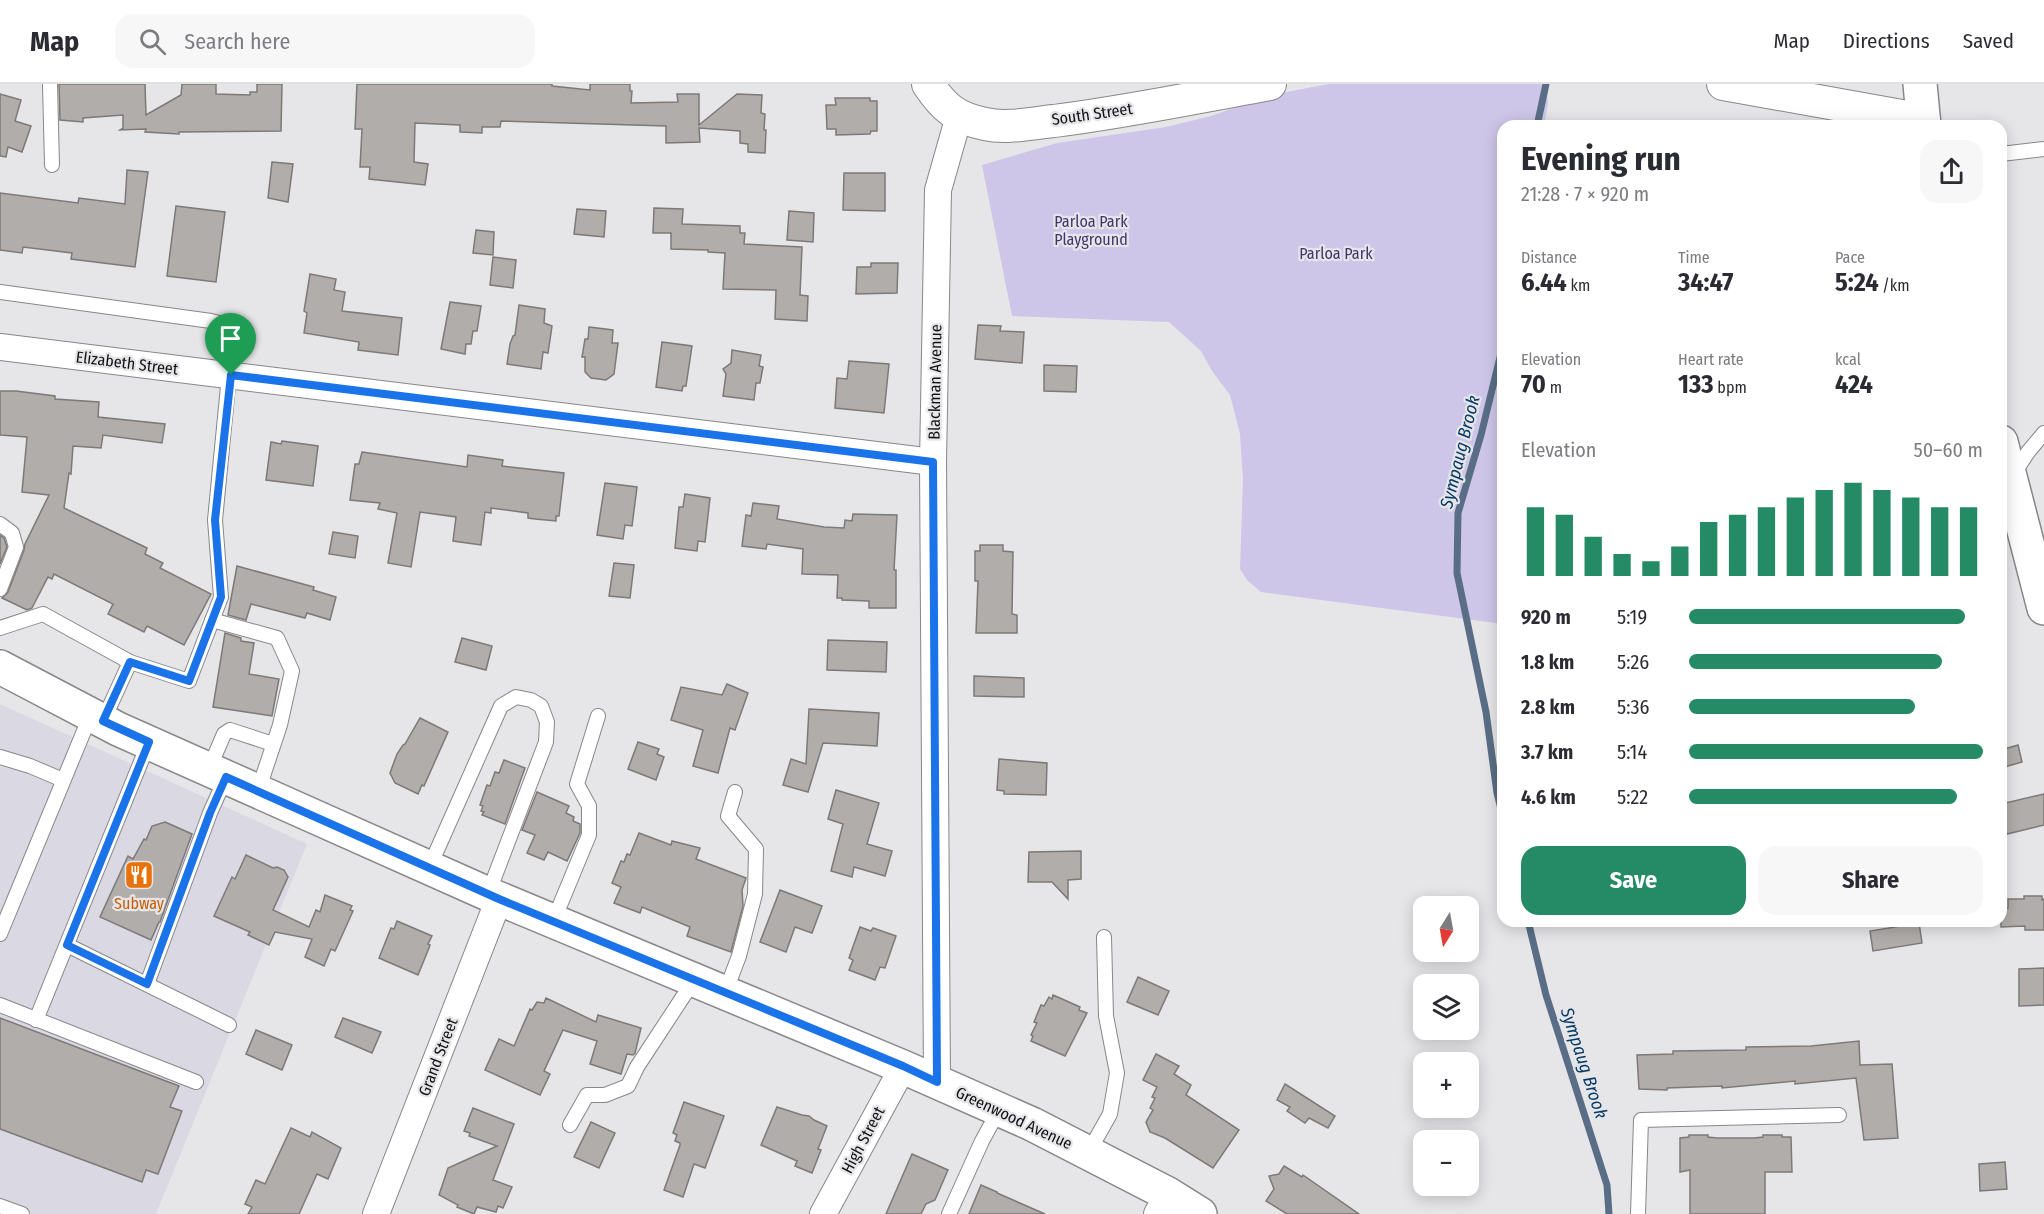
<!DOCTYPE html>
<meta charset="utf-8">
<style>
:root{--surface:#fff;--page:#f7f7f7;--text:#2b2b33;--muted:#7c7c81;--line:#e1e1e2;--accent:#258a66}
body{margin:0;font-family:"Fira Sans Condensed",sans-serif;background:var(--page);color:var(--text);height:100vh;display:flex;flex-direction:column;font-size:22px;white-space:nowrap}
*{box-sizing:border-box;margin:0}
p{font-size:20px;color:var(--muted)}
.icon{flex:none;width:33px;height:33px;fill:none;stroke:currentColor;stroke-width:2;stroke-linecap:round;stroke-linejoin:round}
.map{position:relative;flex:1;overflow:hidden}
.details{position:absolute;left:1497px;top:36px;width:510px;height:807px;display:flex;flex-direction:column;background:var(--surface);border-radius:18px;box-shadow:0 3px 15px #0003}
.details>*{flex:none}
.needle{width:39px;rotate:191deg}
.fabs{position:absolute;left:1413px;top:812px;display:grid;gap:12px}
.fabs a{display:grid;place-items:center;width:66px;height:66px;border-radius:12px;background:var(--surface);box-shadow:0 3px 15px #0003;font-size:30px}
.pin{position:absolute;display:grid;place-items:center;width:51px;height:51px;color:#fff;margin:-62px -26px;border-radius:50% 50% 50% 0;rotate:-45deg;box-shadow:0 0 6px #0007}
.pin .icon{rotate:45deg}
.round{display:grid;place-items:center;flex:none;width:63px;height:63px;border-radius:18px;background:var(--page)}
.head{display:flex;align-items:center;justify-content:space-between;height:102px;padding:0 24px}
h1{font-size:33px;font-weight:700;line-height:45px}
.figures{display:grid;grid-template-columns:repeat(3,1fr);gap:9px;height:102px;padding:6px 24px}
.figures div{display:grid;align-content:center}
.figures b{font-size:26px;font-weight:700}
.figures small{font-size:16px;font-weight:400}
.figures p{font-size:16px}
.chart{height:168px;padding:12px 24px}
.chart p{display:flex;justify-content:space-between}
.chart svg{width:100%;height:108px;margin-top:6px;stroke:var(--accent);stroke-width:6}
.cta{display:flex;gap:12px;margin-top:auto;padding:12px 24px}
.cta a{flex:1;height:69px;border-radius:18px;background:var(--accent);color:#fff;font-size:24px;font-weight:700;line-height:69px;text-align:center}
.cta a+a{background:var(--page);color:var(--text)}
ul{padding:0 24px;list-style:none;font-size:20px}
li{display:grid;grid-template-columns:96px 72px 1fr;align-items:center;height:45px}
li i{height:15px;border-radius:8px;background:var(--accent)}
header{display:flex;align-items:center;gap:36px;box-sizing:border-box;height:84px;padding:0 30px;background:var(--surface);border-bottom:2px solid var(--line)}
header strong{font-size:28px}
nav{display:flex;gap:33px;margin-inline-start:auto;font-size:21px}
.search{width:420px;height:54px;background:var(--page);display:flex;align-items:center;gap:15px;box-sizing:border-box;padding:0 21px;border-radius:18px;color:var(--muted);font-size:22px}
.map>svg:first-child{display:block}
</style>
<header>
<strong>Map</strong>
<div class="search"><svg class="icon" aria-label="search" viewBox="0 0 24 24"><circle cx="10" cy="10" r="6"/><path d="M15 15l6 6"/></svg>Search here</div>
<nav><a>Map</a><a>Directions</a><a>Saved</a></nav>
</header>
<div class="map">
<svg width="2044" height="1130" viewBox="0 0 2044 1130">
<rect width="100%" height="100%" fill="#e6e6e9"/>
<polygon fill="#dad8e2" points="0,620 307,760 156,1130 0,1130"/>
<polygon fill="#cdc6e9" points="1328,0 1546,0 1548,19 1544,42 1503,42 1503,540 1261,508 1247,496 1240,485 1243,395 1240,350 1230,311 1212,287 1201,267 1169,238 1012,232 982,81 1057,59 1166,43 1211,32 1271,11"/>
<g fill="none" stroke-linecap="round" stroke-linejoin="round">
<g stroke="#596e86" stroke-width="7">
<polyline points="1537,42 1546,0"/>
<polyline points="1503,261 1481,351 1458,429 1457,489 1486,628 1497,709 1503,733"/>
<polyline points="1528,837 1546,911 1607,1101 1609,1130"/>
</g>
</g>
<g fill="#b0adab" stroke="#7c7978" stroke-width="1.5">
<polygon points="59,0 145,0 146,31 181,11 182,0 216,0 216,10 250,11 250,8 257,8 257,0 282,0 281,47 179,48 179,50 145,48 146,45 120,46 123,44 123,31 83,34 83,38 60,36"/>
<polygon points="357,0 552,0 552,2 590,6 590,0 630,0 630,7 632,7 631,19 678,18 677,10 699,10 699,41 737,10 762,11 761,29 765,30 764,46 766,46 765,69 748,68 748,60 740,59 740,47 699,44 700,58 666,59 666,42 501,37 500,43 482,43 482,49 460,48 460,41 415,39 414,78 428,80 425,101 369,95 370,83 360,83 362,45 355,45"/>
<polygon points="0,10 21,16 15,37 31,42 22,68 8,63 6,73 0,72"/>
<polygon points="835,14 870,14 870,17 877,17 877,47 871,47 870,50 836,51 836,45 827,45 826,21 836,21"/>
<polygon points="272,78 293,80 288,118 268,114"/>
<polygon points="127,86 148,88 135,183 71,175 72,169 23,163 22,169 0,166 0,109 78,119 79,114 125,120"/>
<polygon points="844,89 885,89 885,127 843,126"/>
<polygon points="176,122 225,128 216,198 167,192"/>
<polygon points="654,124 683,125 682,140 740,142 740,149 745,149 744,160 802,163 800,211 808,212 807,237 775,235 776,206 723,205 725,169 708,168 708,166 671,165 671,149 653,149"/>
<polygon points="577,125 606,127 604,153 574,150"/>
<polygon points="789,127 814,129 813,158 787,156"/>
<polygon points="476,146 494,148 493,171 473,169"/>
<polygon points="493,173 516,176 513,204 490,201"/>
<polygon points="871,179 898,179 897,209 856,210 857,183 871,183"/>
<polygon points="310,190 336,195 334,206 345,208 342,227 402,234 398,271 358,266 359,258 304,249 307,229 304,227"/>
<polygon points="450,218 481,222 477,247 473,247 471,260 466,260 465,270 441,265"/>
<polygon points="519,221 545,225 544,239 552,242 548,269 543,268 541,285 507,280 510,260 513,252 515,251"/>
<polygon points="978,241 1001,242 1000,247 1024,248 1022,279 975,275"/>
<polygon points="589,243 613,246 612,259 618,259 614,290 606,296 591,294 585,288 585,273 582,273 585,255 588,255"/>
<polygon points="662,258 692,262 686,302 683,302 682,307 656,303"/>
<polygon points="732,266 761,271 759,282 763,283 760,299 756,299 754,316 723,312 726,290 723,285 731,279"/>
<polygon points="849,277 889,280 884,329 835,324 837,294 847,295"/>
<polygon points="1044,281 1077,282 1076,308 1044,307"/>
<polygon points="0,307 16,307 55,312 55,315 99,318 98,333 165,340 162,359 103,351 101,364 73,362 71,390 69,389 64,424 147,464 145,470 163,479 160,484 211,510 184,561 147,542 144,548 108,530 113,520 54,490 52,495 48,493 32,524 27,526 2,514 8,508 24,466 25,460 49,411 22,408 27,353 0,351"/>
<polygon points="282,357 318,362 313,402 266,396 271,358 281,360"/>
<polygon points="362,368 467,383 468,371 503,376 502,382 564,389 559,432 556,432 556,437 535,435 528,434 528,429 491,424 491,429 485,428 481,461 453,457 456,433 420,428 411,483 388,479 397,429 378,425 380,419 350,416 355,380 359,380"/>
<polygon points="605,399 637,403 632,442 625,441 623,455 597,451"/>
<polygon points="685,410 710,414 705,458 698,457 697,467 675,464 679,423 683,423"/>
<polygon points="753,419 779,422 777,435 824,443 844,444 845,436 852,437 853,430 897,431 894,486 896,486 896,524 869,524 869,517 842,516 842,514 837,514 838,491 802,490 803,465 767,460 766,465 742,462 746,431 751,432"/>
<polygon points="333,448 358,452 355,474 329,470"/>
<polygon points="0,451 4,454 7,463 0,480"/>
<polygon points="980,461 1003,461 1003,467 1013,468 1012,530 1017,531 1017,549 976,549 978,497 975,497 975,467 980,467"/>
<polygon points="614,479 634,481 630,514 609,512"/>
<polygon points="237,482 314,503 313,506 336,513 330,536 307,529 305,534 251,520 246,536 228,531"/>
<polygon points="225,549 241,554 241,557 254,559 249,590 279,595 272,632 213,623"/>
<polygon points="462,554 492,562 486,586 455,578"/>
<polygon points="828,556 887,558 886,588 827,586"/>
<polygon points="974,592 1024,594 1024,613 974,612"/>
<polygon points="727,600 748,609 735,646 730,644 718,689 693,682 703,646 671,636 681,603 722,611"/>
<polygon points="809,625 879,629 877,662 823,659 808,708 783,701 791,675 806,680"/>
<polygon points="420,634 448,648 424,702 422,701 418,710 395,699 390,689 397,670 403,661 405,660"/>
<polygon points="638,658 659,665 657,670 664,673 656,696 628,685"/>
<polygon points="2018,661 2022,678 2001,684 2001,666"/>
<polygon points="999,675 1047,679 1046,711 1004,710 1004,707 997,706"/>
<polygon points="504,676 525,684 505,740 482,731 484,728 481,727 483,722 480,721 487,701 490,702 495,688 499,689"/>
<polygon points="836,706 879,719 867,760 892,767 885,792 854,783 852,793 831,787 843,740 828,735"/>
<polygon points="537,708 569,722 566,729 574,733 573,737 580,740 580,749 567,777 548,768 544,776 527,769 535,751 522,746"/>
<polygon points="2044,710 2044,741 2003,751 2001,741 2001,720"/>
<polygon points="165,738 192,750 160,838 159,838 151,856 100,833 128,772 133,775 144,755 146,756 152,742"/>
<polygon points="639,749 671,761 672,757 700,764 696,775 746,794 742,806 743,822 731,868 687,852 690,843 642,823 640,829 614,819 621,803 612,799 621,777 624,778 627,770 630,771"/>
<polygon points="1081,767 1081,795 1068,796 1068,815 1052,798 1028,798 1029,768"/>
<polygon points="246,771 273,784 277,783 284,786 288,793 273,826 309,843 316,826 320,828 325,811 352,822 350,826 353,827 340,856 335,867 331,865 324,882 305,873 312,855 275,848 269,861 248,851 250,848 214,832 232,793 235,795"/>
<polygon points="780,806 822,822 812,849 795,843 786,868 760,858"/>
<polygon points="2024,812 2042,812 2042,816 2044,815 2044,846 2025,846 2025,842 2001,843 2001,825 2008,824 2008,815 2024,815"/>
<polygon points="397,837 432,852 428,860 430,861 429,864 418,891 379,874 391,844 394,845"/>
<polygon points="1919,839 1922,859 1873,867 1870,847"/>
<polygon points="860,843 871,847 873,844 896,852 885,884 880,883 875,896 849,886 853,876 849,874"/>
<polygon points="2044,884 2044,921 2019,922 2019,885"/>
<polygon points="1138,893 1169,907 1158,931 1127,918"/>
<polygon points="1053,911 1080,923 1079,926 1087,929 1065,972 1031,957 1033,952 1031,951 1037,939 1034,938 1041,921 1044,922 1049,913 1052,915"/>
<polygon points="546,914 596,938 598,931 641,944 635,969 633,971 627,970 621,990 590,980 597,957 563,946 544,987 550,990 540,1011 485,986 499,955 514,962 530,925 532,926 537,918 544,919"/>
<polygon points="0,934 179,1002 170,1023 182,1027 158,1090 146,1086 142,1098 0,1045"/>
<polygon points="343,934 381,948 372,969 335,953"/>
<polygon points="256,946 292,961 282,986 246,970"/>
<polygon points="1859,957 1860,981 1892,980 1898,1054 1864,1056 1856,994 1795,1000 1795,997 1722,1004 1722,1002 1667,1004 1667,1006 1639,1005 1637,971 1673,970 1673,967 1746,966 1746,963 1811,962"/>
<polygon points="1156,970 1179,982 1174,990 1191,1001 1186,1011 1239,1046 1213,1084 1165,1054 1150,1048 1146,1038 1153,1026 1150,1024 1155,1014 1152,1013 1157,1003 1143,996"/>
<polygon points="1285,1000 1335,1032 1328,1044 1309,1034 1305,1039 1287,1027 1290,1023 1277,1016"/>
<polygon points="684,1018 724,1032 705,1084 694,1080 683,1113 664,1106 680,1061 680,1059 675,1057 677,1051 673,1049"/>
<polygon points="777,1023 802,1031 809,1032 814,1036 827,1042 818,1065 821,1066 812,1089 795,1082 797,1077 761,1061"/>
<polygon points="473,1024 514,1040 493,1096 512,1103 503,1124 498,1122 496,1128 477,1123 474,1130 457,1123 458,1121 439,1111 448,1084 497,1062 469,1052 470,1049 464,1047"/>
<polygon points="591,1038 615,1049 599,1084 574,1073"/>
<polygon points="291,1044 310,1053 312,1048 341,1064 328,1095 317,1090 299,1130 248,1130 252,1123 245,1120 256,1096 265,1100"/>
<polygon points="1689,1051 1708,1051 1708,1053 1717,1054 1754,1054 1763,1053 1763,1051 1782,1051 1782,1053 1791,1053 1792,1088 1765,1088 1765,1130 1690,1130 1690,1086 1680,1088 1680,1054 1689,1053"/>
<polygon points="912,1070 948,1086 935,1116 926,1120 921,1130 886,1130"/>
<polygon points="2005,1078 2007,1105 1980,1107 1979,1080"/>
<polygon points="1284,1082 1302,1093 1303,1091 1359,1130 1287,1130 1266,1117 1274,1105 1269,1092 1279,1090"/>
<polygon points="981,1101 997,1108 997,1109 1045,1130 969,1130"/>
</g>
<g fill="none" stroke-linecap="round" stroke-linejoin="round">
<g stroke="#878689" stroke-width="16">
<g id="service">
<polyline points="50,0 52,81"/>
<polyline points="2001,70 2044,65"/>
<polyline points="0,208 211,237 227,241 233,251 215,436 221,513 189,597 130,578 103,637"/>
<polyline points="2013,391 2028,368 2044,349"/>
<polyline points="0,440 12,449 16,463 0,505"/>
<polyline points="212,536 277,554 292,587 280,641 258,707"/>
<polyline points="0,544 43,530 130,578"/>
<polyline points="0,673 30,682 63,696"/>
<polyline points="209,685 224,650 230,646 273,660"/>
<polyline points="429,784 501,622 516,613 531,616 541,622 547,638 546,658 488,810"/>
<polyline points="553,838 589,751 589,722 577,700 598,632"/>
<polyline points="0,850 91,630"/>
<polyline points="67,861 229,941"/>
<polyline points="147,900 210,729 226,693"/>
<polyline points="725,909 739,872 755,810 756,765 728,732 735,708"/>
<polyline points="0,921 196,998"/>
<polyline points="36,936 149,658"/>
<polyline points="570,1041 587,1011 605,1011 628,1002 637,983 694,896"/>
<polyline points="1088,1069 1110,1030 1117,989 1106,932 1104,853"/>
<polyline points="0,1122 22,1130"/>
<polyline points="949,1130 982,1057 999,1026"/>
<polyline points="1638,1130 1641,1036 1839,1031"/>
</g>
</g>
<g stroke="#878689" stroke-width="28">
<g id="minor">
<polyline points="0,263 933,378"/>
<polyline points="937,998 933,378 938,106 959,32"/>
<polyline points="376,1130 499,815"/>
<polyline points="823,1130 903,983"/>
<polyline points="1157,1130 1168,1110"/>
</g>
</g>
<g stroke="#878689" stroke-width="34">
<g id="tertiary">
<path d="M928 0C944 24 956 34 985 40 1007 45 1032 39 1054 37 1126 28 1198 13 1270 0"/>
<polyline points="1723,0 1924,36"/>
</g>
</g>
<g stroke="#878689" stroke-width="36">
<g id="secondary">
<polyline points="1920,0 1924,42"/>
<polyline points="2001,358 2044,524"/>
<polyline points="0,583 118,645 488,810 903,983 1032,1040 1168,1110 1200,1130"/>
</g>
</g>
<use href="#service" stroke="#fff" stroke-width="14"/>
<use href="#minor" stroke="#fff" stroke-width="26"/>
<use href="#tertiary" stroke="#fff" stroke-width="32"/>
<use href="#secondary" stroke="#fff" stroke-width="33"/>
</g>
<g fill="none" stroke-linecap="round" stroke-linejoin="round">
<g stroke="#fff" stroke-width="12">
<polygon id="route" points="231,291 933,378 937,998 903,982 499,815 226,693 210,729 147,900 67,861 149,658 103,637 130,578 189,597 221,513 215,436"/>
</g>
<use href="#route" stroke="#1a73e8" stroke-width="8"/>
</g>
<defs>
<g id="restaurant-square" transform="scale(1.5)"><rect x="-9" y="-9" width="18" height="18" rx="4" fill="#e8710a" stroke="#e6e6e9"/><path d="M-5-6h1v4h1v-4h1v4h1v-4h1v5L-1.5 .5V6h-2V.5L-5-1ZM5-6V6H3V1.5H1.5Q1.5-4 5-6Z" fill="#fff"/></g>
</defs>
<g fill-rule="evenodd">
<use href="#restaurant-square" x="139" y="791"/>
</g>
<g text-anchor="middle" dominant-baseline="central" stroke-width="4.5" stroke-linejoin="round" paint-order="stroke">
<g font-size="16" fill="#121213" stroke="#e6e6e9">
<text transform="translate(1092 30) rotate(-8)">South Street</text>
<text transform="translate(127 279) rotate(7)">Elizabeth Street</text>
<text transform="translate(935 298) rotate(-89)">Blackman Avenue</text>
<text transform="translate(438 973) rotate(-69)">Grand Street</text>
<text transform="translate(1014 1034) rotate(25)">Greenwood Avenue</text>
<text transform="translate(863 1056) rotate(-62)">High Street</text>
</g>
<g font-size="16" fill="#43346b" stroke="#e6e6e9">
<text x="1091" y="137">Parloa Park<tspan x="1091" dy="18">Playground</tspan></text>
<text x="1336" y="169">Parloa Park</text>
</g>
<g font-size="16" fill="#c56008" stroke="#e6e6e9">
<text x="139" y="819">Subway</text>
</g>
<g font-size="18" font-style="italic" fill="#073a66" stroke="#e6e6e9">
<text transform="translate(1460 368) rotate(-76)">Sympaug Brook</text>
<text transform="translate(1584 979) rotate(72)">Sympaug Brook</text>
</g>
</g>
</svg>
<div class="fabs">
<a><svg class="needle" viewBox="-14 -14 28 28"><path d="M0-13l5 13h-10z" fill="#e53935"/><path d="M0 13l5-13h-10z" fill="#7c7c81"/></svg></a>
<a><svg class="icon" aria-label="layers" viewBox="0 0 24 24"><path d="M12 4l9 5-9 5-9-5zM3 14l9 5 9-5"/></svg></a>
<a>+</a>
<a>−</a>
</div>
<div class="pin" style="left:231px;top:291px;background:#1e9e55"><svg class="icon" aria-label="arrive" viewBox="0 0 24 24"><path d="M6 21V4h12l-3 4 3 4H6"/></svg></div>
<section class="details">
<div class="head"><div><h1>Evening run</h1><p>21:28 · 7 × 920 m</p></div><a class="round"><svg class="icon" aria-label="share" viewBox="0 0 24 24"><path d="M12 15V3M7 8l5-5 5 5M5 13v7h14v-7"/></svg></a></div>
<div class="figures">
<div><p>Distance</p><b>6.44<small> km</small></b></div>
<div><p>Time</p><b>34:47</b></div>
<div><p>Pace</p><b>5:24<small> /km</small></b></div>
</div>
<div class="figures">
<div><p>Elevation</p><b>70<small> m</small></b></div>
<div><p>Heart rate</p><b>133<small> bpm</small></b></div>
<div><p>kcal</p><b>424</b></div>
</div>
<div class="chart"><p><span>Elevation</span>50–60 m</p>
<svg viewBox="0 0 160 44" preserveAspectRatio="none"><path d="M5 44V16M15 44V19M25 44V28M35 44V35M45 44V38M55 44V32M65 44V22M75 44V19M85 44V16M95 44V12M105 44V9M115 44V6M125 44V9M135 44V12M145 44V16M155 44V16"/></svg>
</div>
<ul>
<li><b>920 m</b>5:19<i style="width:94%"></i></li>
<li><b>1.8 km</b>5:26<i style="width:86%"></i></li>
<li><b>2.8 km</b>5:36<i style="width:77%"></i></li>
<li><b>3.7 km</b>5:14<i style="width:100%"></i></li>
<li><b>4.6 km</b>5:22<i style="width:91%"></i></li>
</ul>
<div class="cta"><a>Save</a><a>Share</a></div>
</section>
</div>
